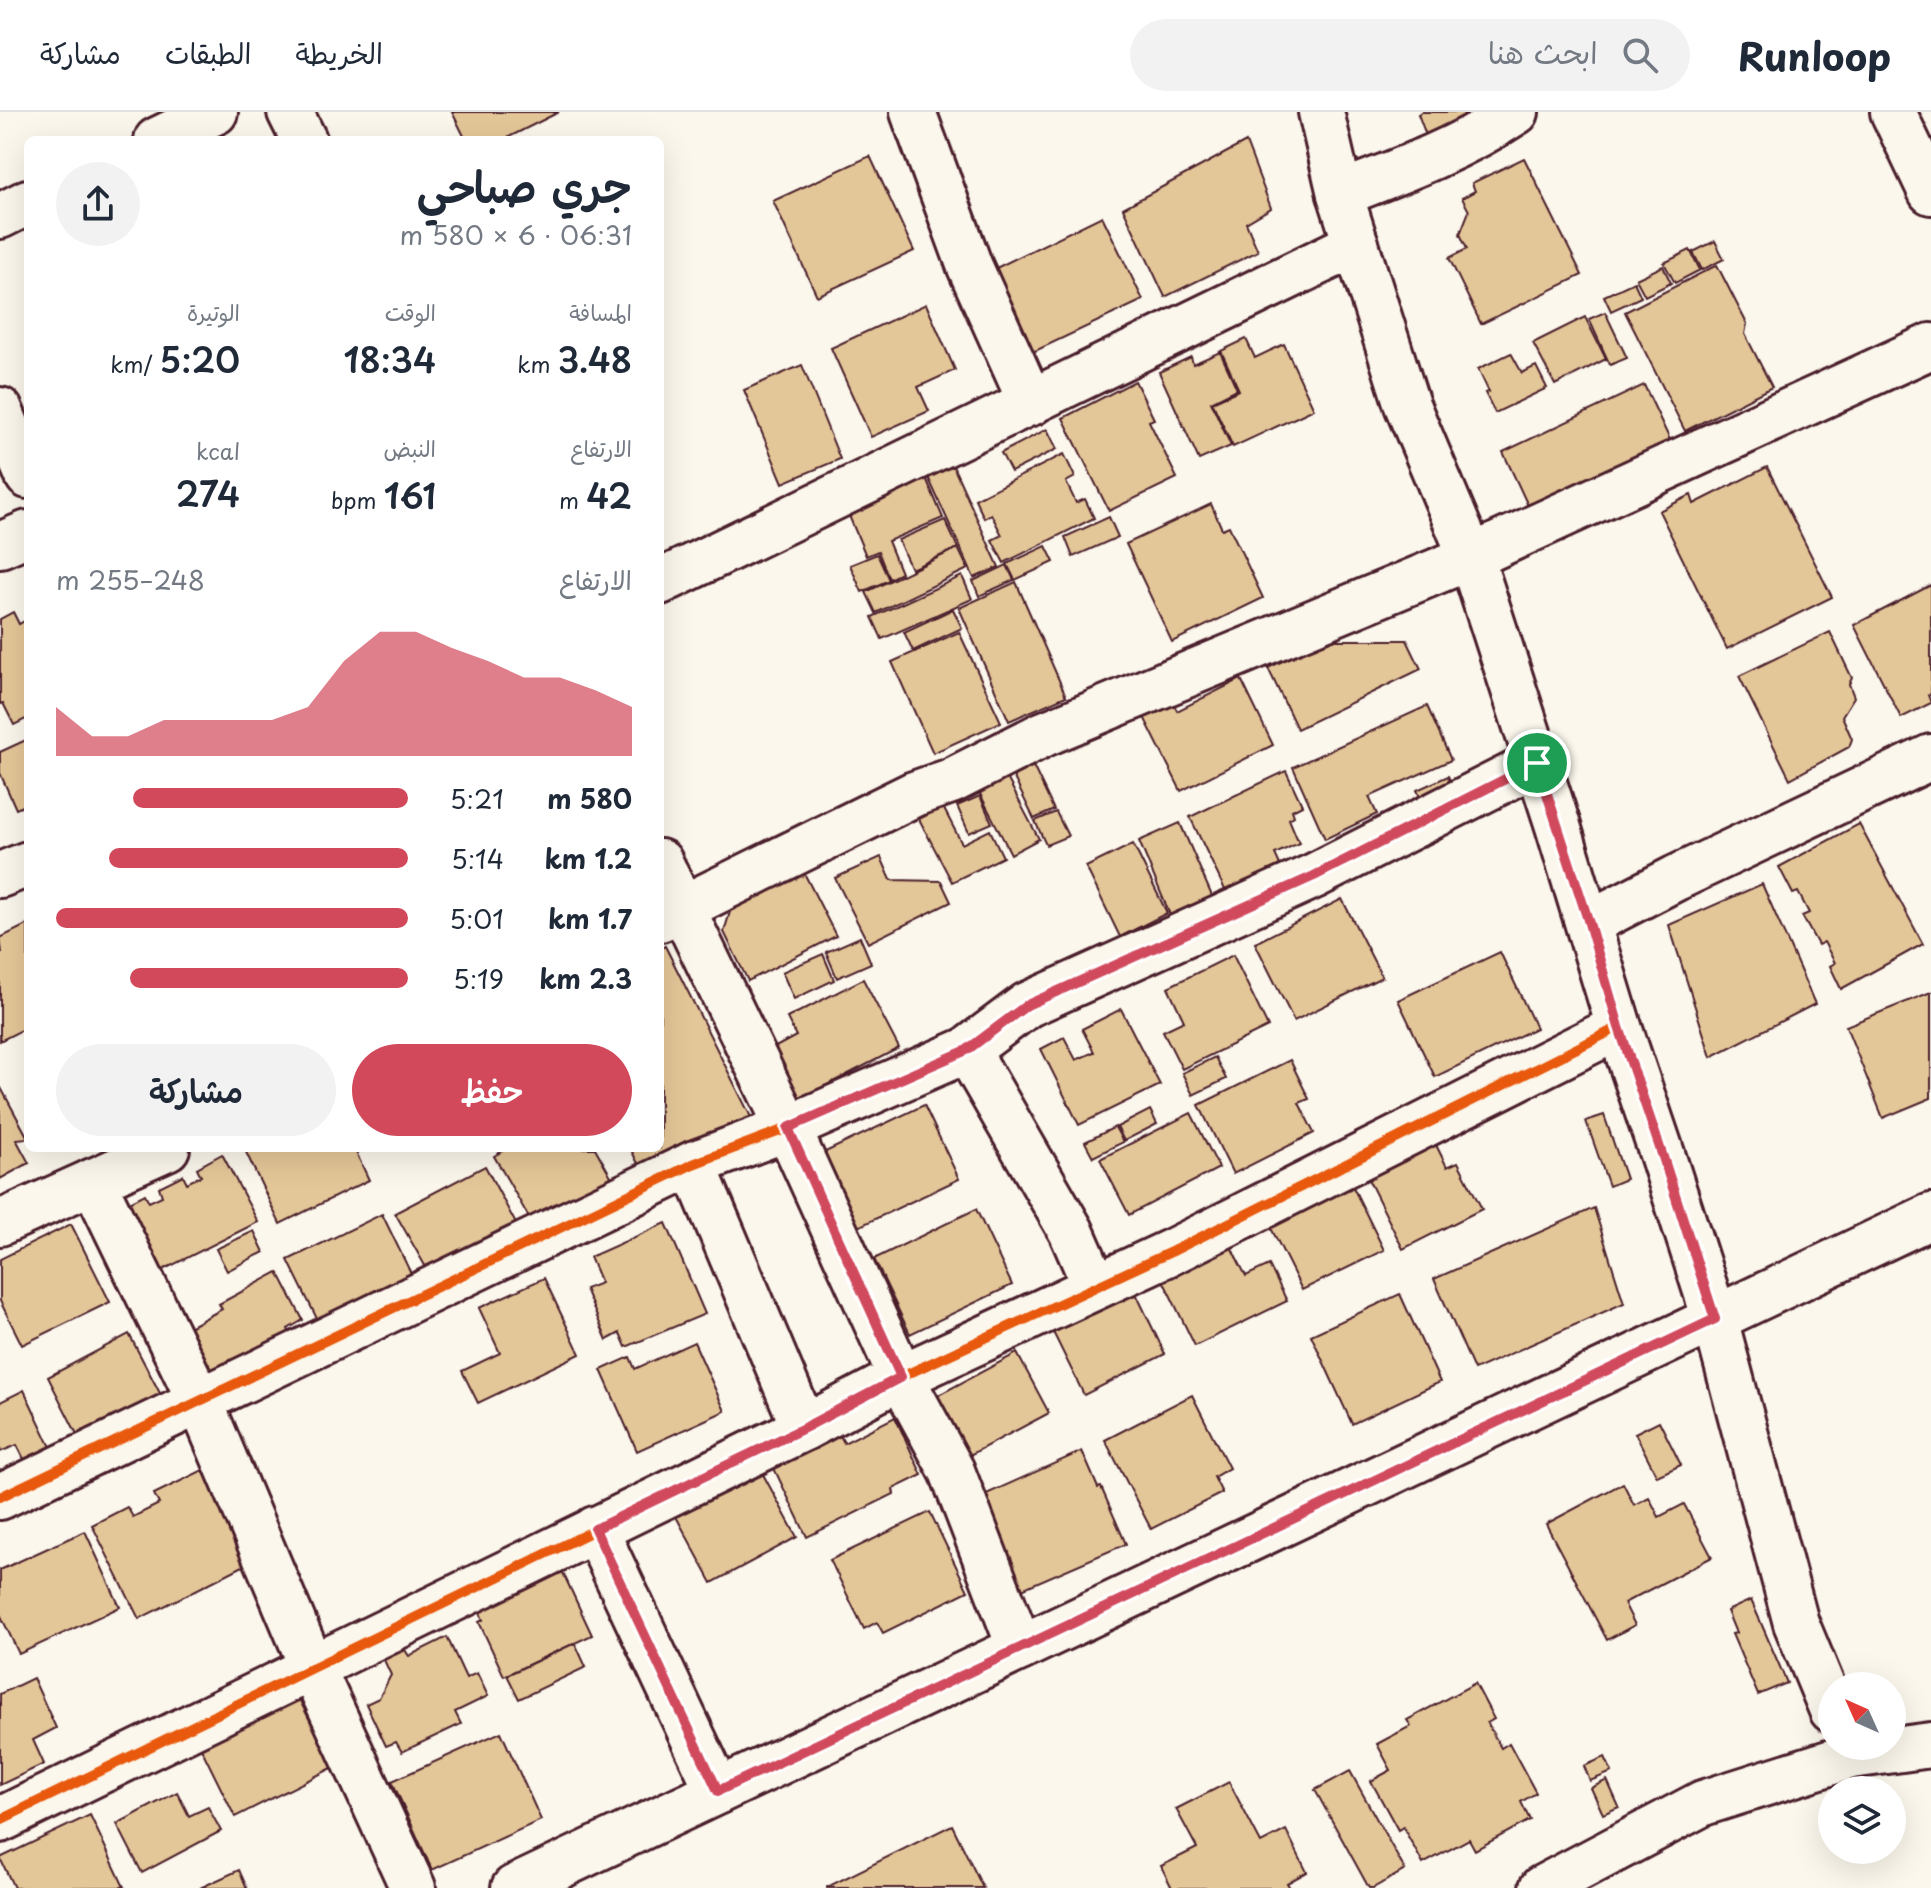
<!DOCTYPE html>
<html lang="ar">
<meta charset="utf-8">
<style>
:root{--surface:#fff;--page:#f2f2f3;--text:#1f2937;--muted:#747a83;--line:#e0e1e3;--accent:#d1495b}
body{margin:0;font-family:"Playpen Sans","Playpen Sans Arabic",sans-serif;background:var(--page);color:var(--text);direction:rtl;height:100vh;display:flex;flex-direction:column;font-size:30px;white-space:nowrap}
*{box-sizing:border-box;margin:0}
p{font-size:26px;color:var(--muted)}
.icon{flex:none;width:44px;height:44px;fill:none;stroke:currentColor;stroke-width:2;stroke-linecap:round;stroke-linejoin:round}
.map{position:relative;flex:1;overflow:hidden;direction:ltr}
.sheet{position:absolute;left:24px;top:24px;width:640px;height:1016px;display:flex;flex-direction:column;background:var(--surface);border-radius:12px;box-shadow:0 8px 32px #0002;direction:rtl}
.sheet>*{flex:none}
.needle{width:52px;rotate:315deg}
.tools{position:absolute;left:1818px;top:1560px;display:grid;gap:16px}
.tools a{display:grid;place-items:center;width:88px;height:88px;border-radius:50%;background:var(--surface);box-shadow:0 8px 32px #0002;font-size:40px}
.pin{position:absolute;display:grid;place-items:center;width:68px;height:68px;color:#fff;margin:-34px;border:4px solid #fff;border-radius:50%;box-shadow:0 2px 8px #0007}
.round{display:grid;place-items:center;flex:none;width:84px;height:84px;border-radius:42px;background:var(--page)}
.overview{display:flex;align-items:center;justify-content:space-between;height:136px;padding:0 32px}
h1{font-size:44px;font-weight:600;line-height:60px}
.metrics{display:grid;grid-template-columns:repeat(3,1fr);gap:12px;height:136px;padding:8px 32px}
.metrics div{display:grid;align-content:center}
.metrics b{font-size:34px;font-weight:600}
.metrics small{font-size:22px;font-weight:400}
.metrics p{font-size:22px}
.chart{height:224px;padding:16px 32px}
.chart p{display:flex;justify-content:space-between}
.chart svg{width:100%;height:144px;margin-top:8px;fill:var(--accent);opacity:.7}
.primary-button{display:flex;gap:16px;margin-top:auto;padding:16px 32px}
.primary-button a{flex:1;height:92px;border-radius:48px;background:var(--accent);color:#fff;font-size:32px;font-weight:600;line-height:92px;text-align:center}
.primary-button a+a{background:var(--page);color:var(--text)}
ul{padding:0 32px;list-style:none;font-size:26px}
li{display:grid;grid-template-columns:128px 96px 1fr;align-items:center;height:60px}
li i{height:20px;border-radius:10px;background:var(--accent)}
header{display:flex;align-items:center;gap:48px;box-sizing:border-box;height:112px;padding:0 40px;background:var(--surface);border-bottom:2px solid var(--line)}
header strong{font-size:38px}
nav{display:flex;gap:44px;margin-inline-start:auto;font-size:28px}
.search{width:560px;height:72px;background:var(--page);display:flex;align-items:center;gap:20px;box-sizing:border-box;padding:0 28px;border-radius:44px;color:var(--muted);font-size:30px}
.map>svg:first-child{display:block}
</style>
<header>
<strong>Runloop</strong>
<div class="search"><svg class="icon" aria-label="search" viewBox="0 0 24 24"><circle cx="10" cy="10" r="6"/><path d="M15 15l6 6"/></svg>ابحث هنا</div>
<nav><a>الخريطة</a><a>الطبقات</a><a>مشاركة</a></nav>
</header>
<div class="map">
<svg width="1931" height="1776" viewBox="0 0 1931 1776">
<rect width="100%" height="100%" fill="#fbf7ec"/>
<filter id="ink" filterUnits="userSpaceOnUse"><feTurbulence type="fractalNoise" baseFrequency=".0125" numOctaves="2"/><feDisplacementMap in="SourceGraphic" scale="16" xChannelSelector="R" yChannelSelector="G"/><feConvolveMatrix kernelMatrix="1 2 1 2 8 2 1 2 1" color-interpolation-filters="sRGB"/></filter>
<g filter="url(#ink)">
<g fill="#e4c798" stroke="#4a1f2b" stroke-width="2">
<polygon points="452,0 559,0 503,28 466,28"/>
<polygon points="1422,0 1463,0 1466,9 1427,26 1418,2"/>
<polygon points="1246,30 1271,96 1246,111 1258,139 1165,185 1123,96"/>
<polygon points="870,44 914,139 817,184 773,89"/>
<polygon points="1524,46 1582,163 1481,212 1449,146 1467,137 1460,122 1469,99 1462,86 1475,79 1472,71"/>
<polygon points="1102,104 1143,188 1031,241 992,158"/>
<polygon points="1715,129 1724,147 1702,158 1693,140"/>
<polygon points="1690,138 1700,158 1675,171 1664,151"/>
<polygon points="1717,153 1747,212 1745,222 1772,275 1685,319 1625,200"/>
<polygon points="1663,154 1671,171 1645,184 1636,167"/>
<polygon points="1634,170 1641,185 1611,199 1604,184"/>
<polygon points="926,192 955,258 918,275 929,299 871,325 831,236"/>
<polygon points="1605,200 1627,246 1610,253 1589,207"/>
<polygon points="1585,205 1606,247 1555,273 1533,231"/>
<polygon points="1246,227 1255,246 1284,232 1314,297 1233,335 1212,290 1239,278 1221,239"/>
<polygon points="1220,240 1237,277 1211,290 1231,334 1199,348 1159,260 1191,245 1193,252"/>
<polygon points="1511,241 1522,261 1536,254 1547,276 1495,301 1485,281 1489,280 1478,257"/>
<polygon points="802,253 840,347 783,371 744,278"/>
<polygon points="1135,269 1154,307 1149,309 1177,366 1109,399 1063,306"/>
<polygon points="1644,273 1671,330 1530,398 1503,340"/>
<polygon points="1047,317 1057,337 1011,360 1001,341"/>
<polygon points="1064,342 1075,365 1066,370 1076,391 1085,387 1094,406 1004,451 992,428 1002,423 991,402 984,406 975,387"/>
<polygon points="953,354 999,455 974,466 928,365"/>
<polygon points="1767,355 1832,485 1727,537 1659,399 1691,383 1694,392"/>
<polygon points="926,366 943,406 888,429 901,461 889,467 878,439 866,444 847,399"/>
<polygon points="1211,392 1222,417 1229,414 1263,486 1172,530 1126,432"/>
<polygon points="1109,405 1118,425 1073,445 1065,425"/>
<polygon points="945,408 958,436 911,457 898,428"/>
<polygon points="1046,434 1054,450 1015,468 1007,452"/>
<polygon points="958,436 968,457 876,501 866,480"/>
<polygon points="877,442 889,468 862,480 850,453"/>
<polygon points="1007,453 1014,468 979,484 973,469"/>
<polygon points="962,464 972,487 882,527 872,505"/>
<polygon points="1016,470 1066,584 1009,609 959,496"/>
<polygon points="1931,473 1931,582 1928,583 1931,591 1901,606 1854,513"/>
<polygon points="953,497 962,516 913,539 904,520"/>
<polygon points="13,500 19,512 28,507 28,606 14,613 3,591 0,592 0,507"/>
<polygon points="959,520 1001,610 933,641 892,550"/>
<polygon points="1830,520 1852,566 1849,572 1854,585 1842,604 1852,627 1849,635 1790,667 1739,564"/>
<polygon points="1326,528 1407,528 1421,557 1297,617 1268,556"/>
<polygon points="1241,567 1273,633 1181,679 1144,605 1173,590 1177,599"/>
<polygon points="1427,594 1451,648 1369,685 1377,702 1325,727 1293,655"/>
<polygon points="28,627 28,692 16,697 0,661 0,640"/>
<polygon points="1033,654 1054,698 1034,707 1013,664"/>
<polygon points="1286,659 1302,693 1292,698 1294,704 1289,707 1299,731 1275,742 1280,753 1226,780 1190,705"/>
<polygon points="1006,664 1039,727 1011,742 978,678"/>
<polygon points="1448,664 1455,680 1424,695 1417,678"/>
<polygon points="980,684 992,711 969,721 957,694"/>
<polygon points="943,695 962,732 990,718 1003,745 952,770 919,707"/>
<polygon points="1056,700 1068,724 1046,733 1035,709"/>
<polygon points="1180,711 1212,784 1170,803 1139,729"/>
<polygon points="1859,712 1923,832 1841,877 1830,854 1835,851 1824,830 1818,833 1802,804 1809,801 1798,780 1793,782 1779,755"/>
<polygon points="1133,732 1167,801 1120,825 1086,755"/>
<polygon points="881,745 891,768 941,769 951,790 868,831 835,766"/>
<polygon points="802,757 836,824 748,869 724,820 732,793"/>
<polygon points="1762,772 1815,892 1711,945 1669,813"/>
<polygon points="1342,787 1382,865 1294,909 1255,831"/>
<polygon points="28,812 28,915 0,929 0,842 2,841 0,826"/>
<polygon points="860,825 871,851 837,866 826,840"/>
<polygon points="665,834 754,1011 645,1065 630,1036 660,1036 660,837"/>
<polygon points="1500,840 1536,916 1435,965 1398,888"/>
<polygon points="823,842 834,868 794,887 782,860"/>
<polygon points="1233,843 1268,915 1182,957 1163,919 1184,909 1168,875"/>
<polygon points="863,867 899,936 796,989 770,938 796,924 787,906"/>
<polygon points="1931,880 1931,986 1883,1006 1846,914"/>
<polygon points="1121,897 1160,973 1079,1013 1041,937 1064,925 1076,948 1094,940 1082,917"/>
<polygon points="1215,945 1226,967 1193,983 1182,961"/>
<polygon points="1290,948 1309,987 1299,991 1314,1021 1233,1062 1199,993"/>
<polygon points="0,974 28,1026 16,1027 29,1051 0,1067"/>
<polygon points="924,993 959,1067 854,1117 819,1043"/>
<polygon points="1150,998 1157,1012 1124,1029 1117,1015"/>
<polygon points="1191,1001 1219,1056 1129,1103 1100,1047"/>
<polygon points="1604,1003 1626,1067 1609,1074 1586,1009"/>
<polygon points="1115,1015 1123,1030 1093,1045 1085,1030"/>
<polygon points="1430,1021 1447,1055 1458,1050 1482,1097 1403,1137 1362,1055"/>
<polygon points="244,1036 354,1036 369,1068 280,1112"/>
<polygon points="508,1036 595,1036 616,1073 536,1118 494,1044"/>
<polygon points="222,1042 258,1110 151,1164 118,1096 145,1082 149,1090 162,1084 159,1075 183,1063 187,1071 201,1064 197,1056"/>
<polygon points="485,1054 522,1123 436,1173 395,1101"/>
<polygon points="1348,1065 1384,1138 1302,1178 1266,1106"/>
<polygon points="1594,1096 1624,1191 1474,1258 1434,1167"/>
<polygon points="976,1097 1012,1173 910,1222 874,1147"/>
<polygon points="382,1102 420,1180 326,1225 288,1148"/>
<polygon points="666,1111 705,1202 626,1235 620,1221 607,1228 585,1177 601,1171 590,1145"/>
<polygon points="71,1112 110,1190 22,1233 0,1189 0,1147"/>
<polygon points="254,1119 264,1140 227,1159 216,1137"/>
<polygon points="1227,1127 1246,1164 1269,1153 1287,1189 1195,1234 1159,1160"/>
<polygon points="278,1160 303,1208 288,1217 296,1233 211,1278 180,1220 222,1197 219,1192"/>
<polygon points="544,1166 580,1242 478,1291 462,1259 500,1241 479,1196"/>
<polygon points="1131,1171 1165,1242 1084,1283 1049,1212"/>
<polygon points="1400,1182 1440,1270 1352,1312 1311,1223"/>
<polygon points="129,1222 163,1287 86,1340 48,1265"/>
<polygon points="694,1230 725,1299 637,1339 601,1258 630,1245 635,1257"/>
<polygon points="1017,1241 1049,1301 966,1345 929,1288"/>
<polygon points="24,1278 58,1350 32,1363 17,1333 0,1340 0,1290"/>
<polygon points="1192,1283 1229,1356 1214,1365 1222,1381 1151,1417 1105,1328"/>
<polygon points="895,1305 922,1363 893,1377 894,1382 807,1425 770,1348 836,1316 844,1331"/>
<polygon points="1659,1309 1681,1353 1657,1364 1635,1321"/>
<polygon points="1082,1339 1098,1376 1101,1375 1126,1432 1022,1477 982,1384"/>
<polygon points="758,1353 797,1425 712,1471 673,1399"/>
<polygon points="203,1358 249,1451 139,1507 92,1413 127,1395 133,1405 159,1392 154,1382"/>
<polygon points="1623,1371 1634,1393 1649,1385 1659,1405 1684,1392 1712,1445 1624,1491 1635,1513 1607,1528 1546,1412"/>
<polygon points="930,1400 968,1479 883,1521 877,1510 864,1517 830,1448"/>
<polygon points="85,1419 120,1495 19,1542 0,1502 0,1458"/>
<polygon points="558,1450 592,1523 504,1564 479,1510 483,1508 475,1488"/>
<polygon points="1751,1488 1787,1571 1758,1583 1732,1522 1736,1521 1727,1499"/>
<polygon points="447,1525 466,1566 477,1561 488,1584 455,1600 461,1612 402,1640 396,1630 386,1634 366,1592 379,1586 391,1563 384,1548 405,1538 409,1544"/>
<polygon points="575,1531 586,1555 519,1587 507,1563"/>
<polygon points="33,1566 56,1616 33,1628 44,1652 0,1673 0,1582"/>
<polygon points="1475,1571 1494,1607 1487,1611 1501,1636 1509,1631 1536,1681 1521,1690 1530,1708 1475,1738 1469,1727 1423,1752 1403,1715 1398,1718 1371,1669 1391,1658 1377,1632 1411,1614 1407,1608"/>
<polygon points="299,1587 334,1655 235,1705 201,1636"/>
<polygon points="501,1620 541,1708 432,1758 392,1669"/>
<polygon points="1605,1645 1612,1660 1590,1669 1584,1654"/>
<polygon points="1350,1659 1405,1758 1373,1776 1369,1776 1315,1678"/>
<polygon points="1607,1668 1619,1695 1603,1702 1591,1676"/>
<polygon points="1229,1670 1261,1731 1286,1718 1307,1760 1287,1771 1290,1776 1172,1776 1161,1754 1197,1736 1176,1697"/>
<polygon points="177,1680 189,1704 208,1695 221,1719 142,1761 117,1712"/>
<polygon points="90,1703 124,1775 14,1776 0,1746"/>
<polygon points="952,1713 983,1776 827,1776 827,1775"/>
<polygon points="239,1758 247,1776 200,1776"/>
</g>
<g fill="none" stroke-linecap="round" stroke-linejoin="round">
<g stroke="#4a1f2b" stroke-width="50">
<g id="street">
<polyline points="290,0 304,28"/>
<polyline points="913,0 970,155 1031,291"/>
<polyline points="1321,0 1340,82 1407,293 1471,445 1558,714 1619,915 1663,1045 1715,1207 1796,1511 1832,1598"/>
<polyline points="1893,0 1931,80"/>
<polyline points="157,28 215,0"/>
<path d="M1340 82C1400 59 1462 36 1516 0"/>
<polyline points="0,104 28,90"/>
<polyline points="0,298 28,364"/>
<polyline points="0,433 28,421"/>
<path d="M660 470C893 358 1124 244 1356 132"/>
<polyline points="660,750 788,1016 901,1265 952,1359 1020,1536"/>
<polyline points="0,763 28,752"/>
<polyline points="660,807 914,682 951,669 1044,622 1471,445 1931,234"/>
<polyline points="1589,811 1676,766 1931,645"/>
<polyline points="967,938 1071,1119 1095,1174"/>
<polyline points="693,1052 804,1316"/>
<polyline points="93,1069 200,1289 312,1555 413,1776"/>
<polyline points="0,1111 167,1036"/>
<polyline points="0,1385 693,1052 788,1016 967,938 1027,893 1314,764 1537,651"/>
<polyline points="595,1417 718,1679"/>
<polyline points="0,1708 804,1316 901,1265 1173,1139 1619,915"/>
<polyline points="1542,1776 1703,1691 1851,1644 1931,1633"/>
</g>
</g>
<g stroke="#4a1f2b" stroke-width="50">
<polyline id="secondary" points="514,1776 1931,1104"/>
</g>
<use href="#street" stroke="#fbf7ec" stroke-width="44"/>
<use href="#secondary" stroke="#fbf7ec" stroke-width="44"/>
<g stroke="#fbf7ec" stroke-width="15">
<g id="cycleway">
<polyline points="0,1385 693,1052 788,1016 967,938 1027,893 1314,764 1537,651"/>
<polyline points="0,1708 804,1316 901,1265 1173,1139 1619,915"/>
</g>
</g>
<use href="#cycleway" stroke="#e8590c" stroke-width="10"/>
</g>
</g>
<g fill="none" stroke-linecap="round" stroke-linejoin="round" filter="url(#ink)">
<g stroke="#fff" stroke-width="16">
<polygon id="route" points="1537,651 1589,811 1619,915 1663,1045 1715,1207 718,1679 595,1417 804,1316 901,1265 788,1016 967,938 1027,893 1314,764"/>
</g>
<use href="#route" stroke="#d1495b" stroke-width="10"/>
</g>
</svg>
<div class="tools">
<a><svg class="needle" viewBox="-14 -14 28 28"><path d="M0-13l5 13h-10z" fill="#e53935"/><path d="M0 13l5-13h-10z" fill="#747a83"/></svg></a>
<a><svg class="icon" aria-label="layers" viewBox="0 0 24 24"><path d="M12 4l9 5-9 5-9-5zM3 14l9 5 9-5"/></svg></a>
</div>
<div class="pin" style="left:1537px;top:651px;background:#1e9e55"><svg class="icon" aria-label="arrive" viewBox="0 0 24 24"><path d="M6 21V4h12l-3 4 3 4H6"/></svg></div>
<section class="sheet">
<div class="overview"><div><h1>جري صباحي</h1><p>06:31 · 6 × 580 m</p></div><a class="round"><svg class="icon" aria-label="share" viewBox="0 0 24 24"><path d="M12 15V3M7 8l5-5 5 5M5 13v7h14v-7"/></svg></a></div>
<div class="metrics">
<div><p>المسافة</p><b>3.48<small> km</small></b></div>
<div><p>الوقت</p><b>18:34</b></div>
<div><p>الوتيرة</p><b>5:20<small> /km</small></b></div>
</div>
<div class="metrics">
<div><p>الارتفاع</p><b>42<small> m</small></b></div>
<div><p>النبض</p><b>161<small> bpm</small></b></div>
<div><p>kcal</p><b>274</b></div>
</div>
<div class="chart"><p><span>الارتفاع</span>248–255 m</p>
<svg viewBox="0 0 160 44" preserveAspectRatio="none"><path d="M0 44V29L10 38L20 38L30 33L40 33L50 33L60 33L70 29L80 15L90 6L100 6L110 11L120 15L130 20L140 20L150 24L160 29V44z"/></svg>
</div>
<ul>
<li><b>580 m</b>5:21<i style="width:78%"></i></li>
<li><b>1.2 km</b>5:14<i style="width:85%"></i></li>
<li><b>1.7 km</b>5:01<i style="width:100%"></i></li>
<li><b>2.3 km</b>5:19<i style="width:79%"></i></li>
</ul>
<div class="primary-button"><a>حفظ</a><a>مشاركة</a></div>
</section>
</div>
